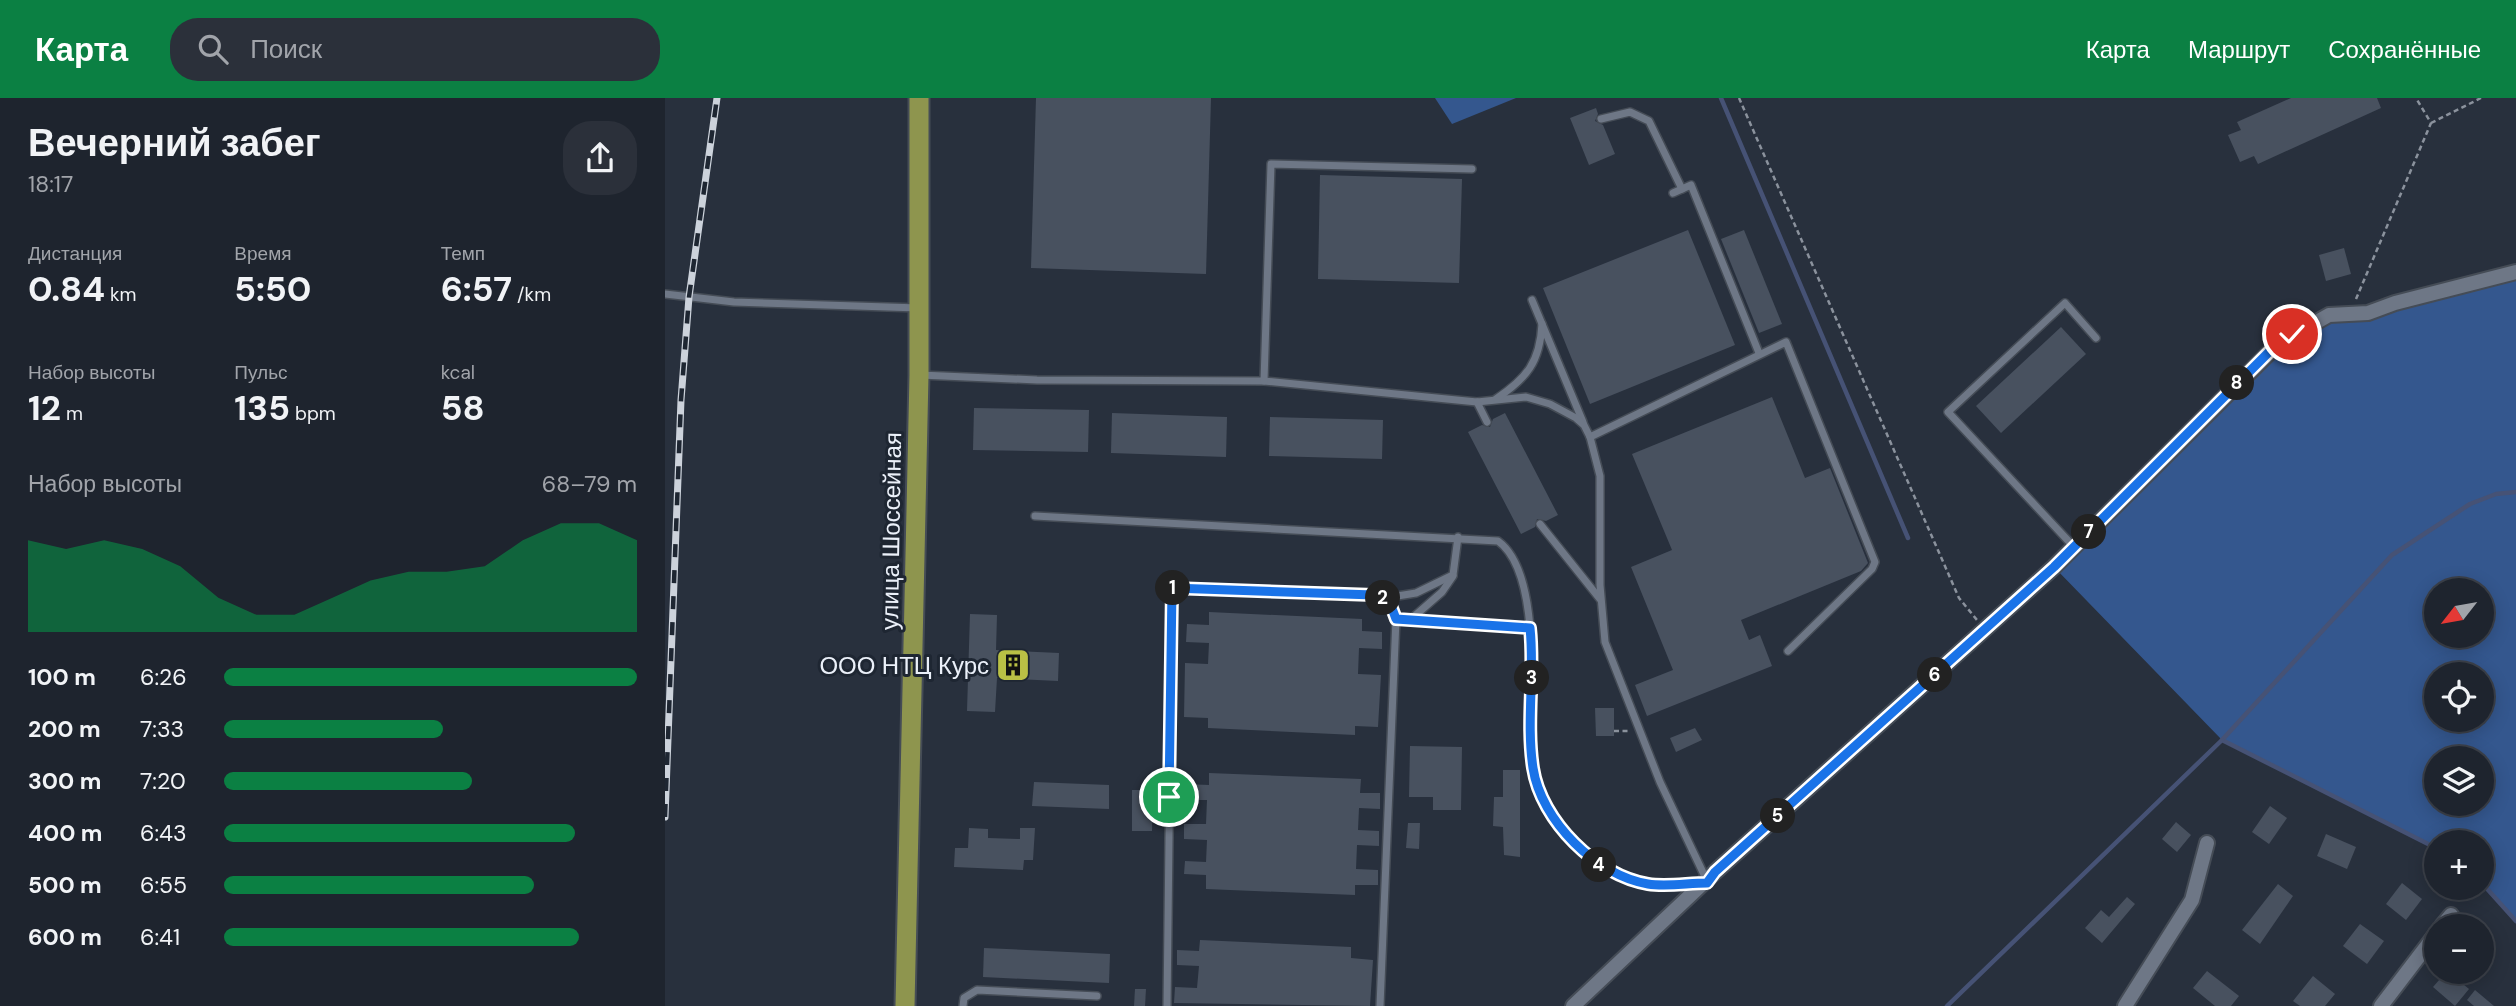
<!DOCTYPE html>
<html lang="ru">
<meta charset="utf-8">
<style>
:root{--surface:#1e242e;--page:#2b303a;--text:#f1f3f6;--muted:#a1a4aa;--line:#3c414a;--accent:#0b8043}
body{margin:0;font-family:"DM Sans",sans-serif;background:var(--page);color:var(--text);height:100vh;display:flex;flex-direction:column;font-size:26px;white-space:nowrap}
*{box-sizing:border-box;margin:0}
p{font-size:23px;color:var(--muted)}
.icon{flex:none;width:38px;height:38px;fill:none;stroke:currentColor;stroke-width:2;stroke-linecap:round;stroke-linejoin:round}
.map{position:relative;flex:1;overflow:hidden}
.details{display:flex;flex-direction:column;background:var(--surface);width:665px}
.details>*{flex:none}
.needle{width:46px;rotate:239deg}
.tools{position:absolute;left:1759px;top:480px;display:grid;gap:14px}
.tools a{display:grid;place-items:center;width:70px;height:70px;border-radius:50%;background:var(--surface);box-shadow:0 4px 18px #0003,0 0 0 2px var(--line);font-size:35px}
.pin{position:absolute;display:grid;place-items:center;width:60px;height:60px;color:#fff;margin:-30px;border:4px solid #fff;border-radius:50%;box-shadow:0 2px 7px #0007}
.km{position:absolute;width:35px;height:35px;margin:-18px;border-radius:50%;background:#222;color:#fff;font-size:19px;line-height:35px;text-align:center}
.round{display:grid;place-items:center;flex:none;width:74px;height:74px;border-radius:28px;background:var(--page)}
.overview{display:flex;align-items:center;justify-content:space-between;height:119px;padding:0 28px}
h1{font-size:38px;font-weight:700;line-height:52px}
.stats{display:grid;grid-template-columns:repeat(3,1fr);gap:10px;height:119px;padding:7px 28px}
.stats div{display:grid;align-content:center}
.stats b{font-size:35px;font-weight:700}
.stats small{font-size:19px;font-weight:400}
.stats p{font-size:19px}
.chart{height:196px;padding:14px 28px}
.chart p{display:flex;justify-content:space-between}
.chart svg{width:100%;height:126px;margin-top:7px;fill:var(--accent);opacity:.7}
ul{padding:0 28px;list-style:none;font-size:23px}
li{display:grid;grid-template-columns:112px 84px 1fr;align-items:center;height:52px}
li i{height:18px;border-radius:9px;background:var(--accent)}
header{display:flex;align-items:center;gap:42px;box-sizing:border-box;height:98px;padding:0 35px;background:var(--accent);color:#fff}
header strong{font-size:33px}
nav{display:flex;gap:38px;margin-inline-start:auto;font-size:24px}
.search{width:490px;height:63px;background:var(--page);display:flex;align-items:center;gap:18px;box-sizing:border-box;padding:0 24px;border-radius:28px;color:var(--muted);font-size:26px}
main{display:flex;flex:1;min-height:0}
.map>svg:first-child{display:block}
</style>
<header>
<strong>Карта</strong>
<div class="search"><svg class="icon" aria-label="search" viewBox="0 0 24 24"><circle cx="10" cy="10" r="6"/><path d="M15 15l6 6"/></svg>Поиск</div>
<nav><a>Карта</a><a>Маршрут</a><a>Сохранённые</a></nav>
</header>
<main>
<section class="details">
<div class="overview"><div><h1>Вечерний забег</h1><p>18:17</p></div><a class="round"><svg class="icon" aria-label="share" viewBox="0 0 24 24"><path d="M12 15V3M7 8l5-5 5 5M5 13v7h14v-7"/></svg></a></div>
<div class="stats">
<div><p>Дистанция</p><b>0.84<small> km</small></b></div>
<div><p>Время</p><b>5:50</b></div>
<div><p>Темп</p><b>6:57<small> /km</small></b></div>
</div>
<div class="stats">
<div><p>Набор высоты</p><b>12<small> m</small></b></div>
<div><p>Пульс</p><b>135<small> bpm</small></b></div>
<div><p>kcal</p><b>58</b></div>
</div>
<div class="chart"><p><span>Набор высоты</span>68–79 m</p>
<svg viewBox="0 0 160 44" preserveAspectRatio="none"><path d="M0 44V12L10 15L20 12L30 15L40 21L50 32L60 38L70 38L80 32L90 26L100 23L110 23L120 21L130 12L140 6L150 6L160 12V44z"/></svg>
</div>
<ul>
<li><b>100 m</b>6:26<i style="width:100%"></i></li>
<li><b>200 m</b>7:33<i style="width:53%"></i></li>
<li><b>300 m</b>7:20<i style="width:60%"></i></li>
<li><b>400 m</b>6:43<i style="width:85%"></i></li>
<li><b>500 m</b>6:55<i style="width:75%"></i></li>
<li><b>600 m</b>6:41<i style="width:86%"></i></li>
</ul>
</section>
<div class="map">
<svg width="1851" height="908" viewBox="0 0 1851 908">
<rect width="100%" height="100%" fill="#28303d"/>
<g fill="#34578e" fill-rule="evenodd">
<polygon points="770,0 851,0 787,26"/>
<path d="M1851 174V823L1817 784 1816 744H1771V750L1557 642 1389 469 1637 230ZM1771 492H1816V537H1771ZM1771 576H1816V621H1771ZM1771 660H1816V705H1771Z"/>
</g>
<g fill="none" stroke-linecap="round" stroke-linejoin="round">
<g stroke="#465275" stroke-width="4.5">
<polyline points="1056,0 1243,440"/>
<polyline points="1771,750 1557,642 1727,457 1805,406 1831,396 1851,394"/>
<polyline points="1816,784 1851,823"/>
<polyline points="1282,908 1557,642"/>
</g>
</g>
<g fill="#48515f">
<polygon points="371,0 546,0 541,176 366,170"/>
<polygon points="1626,0 1712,0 1716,10 1593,66 1589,58 1575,64 1563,37 1576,32 1572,24"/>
<polygon points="931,10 933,16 930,23 938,27 950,56 924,67 905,20"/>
<polygon points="655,77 797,81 794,185 653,181"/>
<polygon points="1023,132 1070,247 925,306 878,190"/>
<polygon points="1079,132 1117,226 1094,235 1056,141"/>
<polygon points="1679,150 1686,176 1661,183 1654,157"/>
<polygon points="1396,229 1421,256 1336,335 1311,308"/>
<polygon points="1107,299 1140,380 1165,370 1203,465 1196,473 1076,522 1084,542 1095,537 1107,568 982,618 970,587 1008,572 966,469 1007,452 967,356"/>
<polygon points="309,310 424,312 423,354 308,352"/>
<polygon points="447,315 562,319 561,359 446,355"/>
<polygon points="840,315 893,417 881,423 872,421 870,429 856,436 803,334 817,327 825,329 828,321"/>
<polygon points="605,319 718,322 717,361 604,358"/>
<polygon points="544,514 697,521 697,533 717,534 717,551 694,550 693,576 716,577 713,629 690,628 690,637 543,630 543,620 519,619 520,565 543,566 544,545 521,544 522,526 544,527"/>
<polygon points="305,516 332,517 331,552 394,555 393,583 332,580 330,614 302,613"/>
<polygon points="930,610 949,610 949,638 931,638"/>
<polygon points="1030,630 1037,642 1011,654 1005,640"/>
<polygon points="745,648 797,649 796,712 768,712 768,699 744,699"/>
<polygon points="838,672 855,672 855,759 839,757 838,729 828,728 829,699 838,699"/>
<polygon points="544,675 696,681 695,695 715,695 715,711 694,710 693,732 714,733 714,748 692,747 691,771 713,772 713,787 690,787 690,797 541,791 541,777 519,776 520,763 541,764 542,742 519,741 519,726 541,726 542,702 519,702 520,686 544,687"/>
<polygon points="369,684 444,687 444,711 367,708"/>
<polygon points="467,692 488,692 487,733 467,733"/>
<polygon points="1605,708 1622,720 1604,746 1587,734"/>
<polygon points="1511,724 1526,737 1512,754 1497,741"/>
<polygon points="743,725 755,725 754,751 741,750"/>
<polygon points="304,730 323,731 323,740 355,741 355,730 370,730 368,762 359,762 358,772 289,769 290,750 303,750"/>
<polygon points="1661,736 1691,749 1682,771 1652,758"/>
<polygon points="1737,785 1757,801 1741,822 1721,806"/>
<polygon points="1613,786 1628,798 1595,846 1577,832"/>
<polygon points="1462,799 1470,806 1437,845 1420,830 1436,812 1444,819"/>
<polygon points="1695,826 1719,843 1702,866 1678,848"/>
<polygon points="535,842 686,849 686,860 708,862 705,908 509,905 510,889 532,890 534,868 512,867 512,852 534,853"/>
<polygon points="319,850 445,856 444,885 318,879"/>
<polygon points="1542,873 1574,898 1566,908 1550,908 1528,890"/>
<polygon points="1782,873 1804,891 1790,908 1768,889"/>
<polygon points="1648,878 1670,896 1660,908 1635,908 1628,903"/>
<polygon points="470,891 481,891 480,908 469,908"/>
<polygon points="1810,892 1829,908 1809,908 1802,902"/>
</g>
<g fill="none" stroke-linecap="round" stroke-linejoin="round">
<g stroke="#454c56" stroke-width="10">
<g id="service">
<polyline points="936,21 965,14 984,23 1017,91"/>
<polyline points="1008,95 1026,87 1094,255"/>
<polyline points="0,196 69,204 254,210"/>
<polyline points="867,202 918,324"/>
<path d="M255 277 372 282 599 283 812 304 861 299 885 306 911 320 919 327 925 339 935 378V487L940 544 995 684 1043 785C1023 785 1003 789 984 786 928 778 875 722 867 666 863 612 880 477 833 443L370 418"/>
<polyline points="599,283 606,66 807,71"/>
<path d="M831 301C862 280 875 264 877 226"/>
<polyline points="812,304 822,324"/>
<polyline points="925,339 1121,244 1210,464 1207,471 1123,553"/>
<polyline points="875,426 935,501"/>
<polyline points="1409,449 1283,314 1400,205 1431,240"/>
<polyline points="720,500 751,495 788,477 793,439"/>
<polyline points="731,521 865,530"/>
<polyline points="745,522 777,494 788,478"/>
<polyline points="298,908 299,900 312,892 432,898"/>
<path d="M502 908 507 490 709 497C723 501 729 507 731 521L715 908"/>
</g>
</g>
<g stroke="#454c56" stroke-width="18">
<g id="minor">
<polyline points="1777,828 1786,817"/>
<polyline points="908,908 1050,774 1389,469 1613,246 1664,217 1703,215 1730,205 1851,174"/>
<polyline points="1460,908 1527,802 1542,745"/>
<polyline points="1716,908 1771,836"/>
</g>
</g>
<g stroke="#454c56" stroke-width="23">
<polyline id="primary" points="240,908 254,277 254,0"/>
</g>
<g stroke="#8b929d" stroke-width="2.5" stroke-dasharray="5 3.5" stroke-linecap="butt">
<polyline points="1074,0 1294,500 1312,522"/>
<polyline points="1766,25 1816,0"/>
<polyline points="1691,201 1766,25 1751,0"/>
<polyline points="949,633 965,633"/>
</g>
<use href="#service" stroke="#6e7786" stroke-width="7"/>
<use href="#minor" stroke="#6e7786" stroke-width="14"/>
<use href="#primary" stroke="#8e954e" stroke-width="19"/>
<g stroke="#ccd2db" stroke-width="7">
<polyline id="rail" points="0,719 16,302 24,199 52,0"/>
</g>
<use href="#rail" stroke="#1e2632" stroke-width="4.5" stroke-dasharray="13" stroke-linecap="butt"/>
</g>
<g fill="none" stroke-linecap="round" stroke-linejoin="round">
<g stroke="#fff" stroke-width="14">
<path id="route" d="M504 699 507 490 709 497 725 505 731 521 865 530C870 576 861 624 868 670 876 723 932 778 983 786 1002 789 1023 785 1042 785L1050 774 1389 469 1604 254 1627 236"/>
</g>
<use href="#route" stroke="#1a73e8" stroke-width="9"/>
</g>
<defs>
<g id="building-square" transform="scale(1.75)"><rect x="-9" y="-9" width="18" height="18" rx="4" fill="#bac045" stroke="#1e2632"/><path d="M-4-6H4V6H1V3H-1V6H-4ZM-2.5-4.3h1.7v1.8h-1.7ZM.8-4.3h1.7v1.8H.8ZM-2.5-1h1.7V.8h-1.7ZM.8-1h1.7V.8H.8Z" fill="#111"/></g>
</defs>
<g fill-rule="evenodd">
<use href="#building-square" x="348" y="567"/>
</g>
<g text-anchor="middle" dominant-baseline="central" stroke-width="6" stroke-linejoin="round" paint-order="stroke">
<g font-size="24" fill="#ebf0f9" stroke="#1e2632">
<text transform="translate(226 433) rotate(-89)">улица Шоссейная</text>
</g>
<g font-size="24" fill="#ebf0f9" stroke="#1e2632" text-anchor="end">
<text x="324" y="567">ООО НТЦ Курс</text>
</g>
</g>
</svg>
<div class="tools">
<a><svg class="needle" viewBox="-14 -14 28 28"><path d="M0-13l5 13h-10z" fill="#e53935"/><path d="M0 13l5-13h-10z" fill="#a1a4aa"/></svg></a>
<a><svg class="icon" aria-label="locate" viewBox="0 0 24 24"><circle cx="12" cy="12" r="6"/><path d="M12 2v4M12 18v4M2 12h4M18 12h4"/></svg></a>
<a><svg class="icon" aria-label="layers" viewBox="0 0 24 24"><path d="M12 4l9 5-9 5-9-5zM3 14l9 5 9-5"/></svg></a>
<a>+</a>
<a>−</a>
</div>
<div class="pin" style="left:504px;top:699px;background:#1e9e55"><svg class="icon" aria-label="arrive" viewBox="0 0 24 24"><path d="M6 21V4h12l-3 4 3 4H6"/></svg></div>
<div class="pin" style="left:1627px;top:236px;background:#d93025"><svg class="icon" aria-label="check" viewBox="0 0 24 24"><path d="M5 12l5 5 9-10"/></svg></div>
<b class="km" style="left:508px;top:490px">1</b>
<b class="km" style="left:718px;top:500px">2</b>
<b class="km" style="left:867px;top:580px">3</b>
<b class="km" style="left:934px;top:767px">4</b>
<b class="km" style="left:1113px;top:718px">5</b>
<b class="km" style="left:1270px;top:577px">6</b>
<b class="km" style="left:1424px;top:434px">7</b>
<b class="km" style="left:1572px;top:285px">8</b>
</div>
</main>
